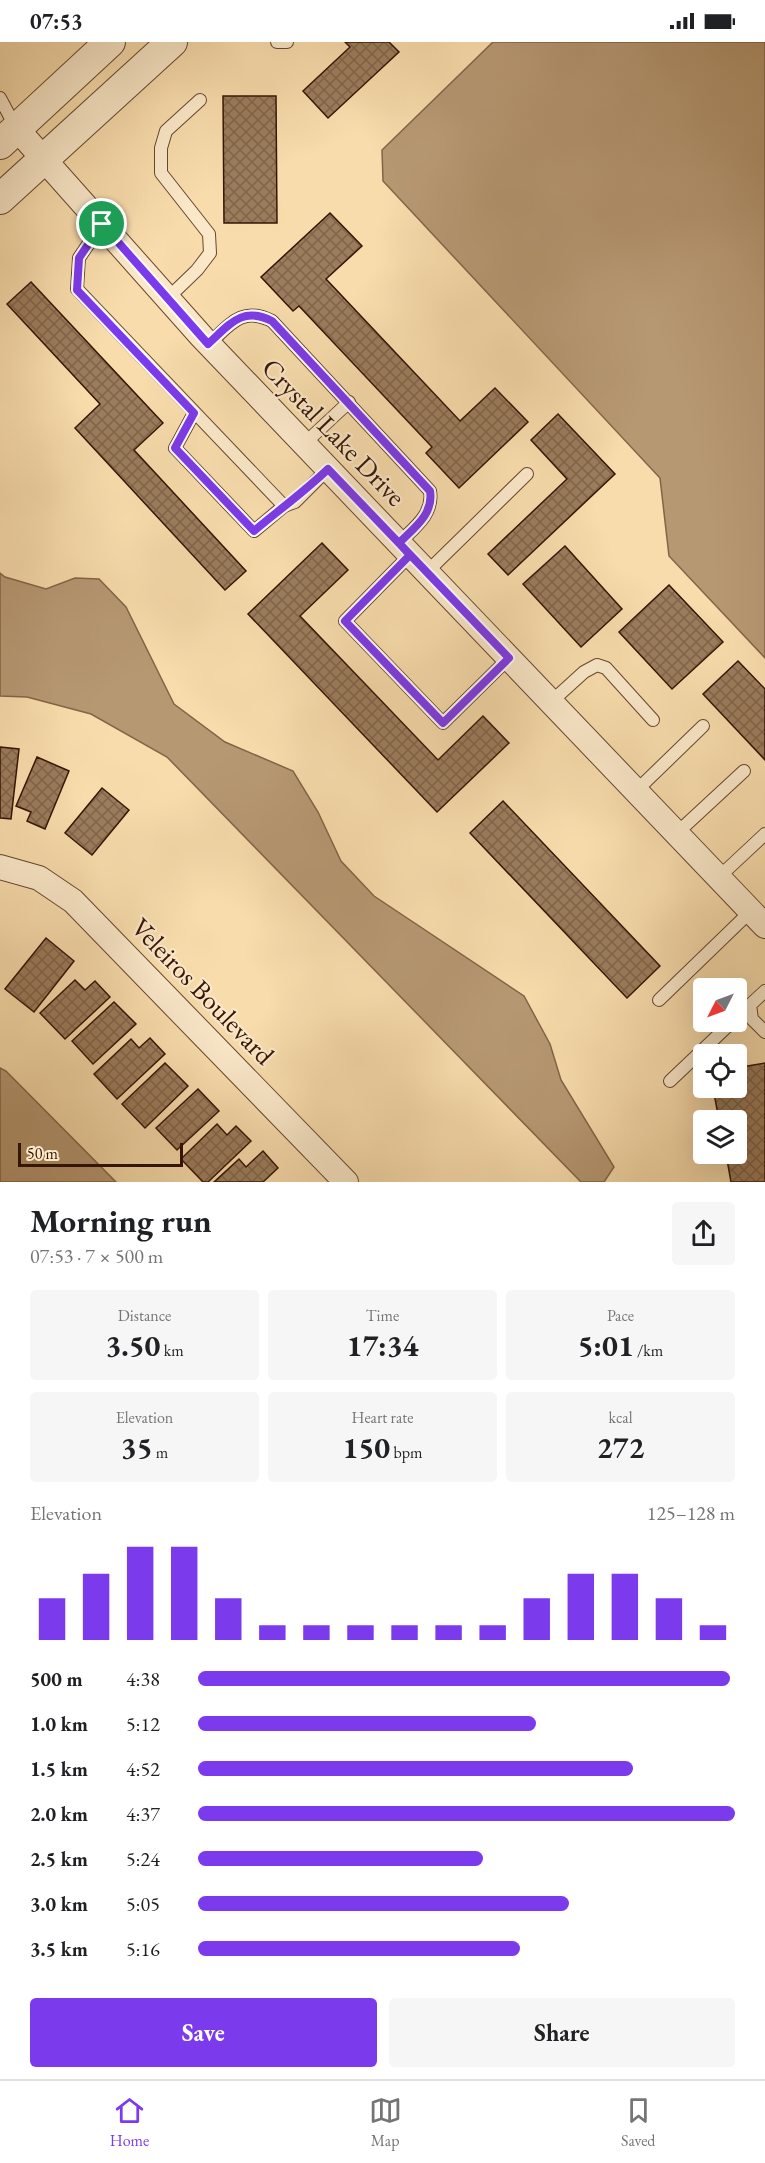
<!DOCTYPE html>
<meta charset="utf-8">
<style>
:root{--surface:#fff;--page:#f6f6f6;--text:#202124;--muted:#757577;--line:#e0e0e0;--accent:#7c3aed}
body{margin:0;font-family:"EB Garamond",serif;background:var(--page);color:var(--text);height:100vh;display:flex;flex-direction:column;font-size:22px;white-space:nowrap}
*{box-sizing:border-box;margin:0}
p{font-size:20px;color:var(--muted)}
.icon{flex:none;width:33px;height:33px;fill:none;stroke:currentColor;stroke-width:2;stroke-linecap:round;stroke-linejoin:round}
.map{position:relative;height:1140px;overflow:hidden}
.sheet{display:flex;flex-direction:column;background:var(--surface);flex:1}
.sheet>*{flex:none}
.needle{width:39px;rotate:228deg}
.tools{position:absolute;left:693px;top:936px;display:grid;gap:12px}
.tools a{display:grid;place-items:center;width:54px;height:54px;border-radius:6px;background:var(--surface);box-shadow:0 6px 24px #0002;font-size:30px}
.scale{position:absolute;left:18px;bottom:15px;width:165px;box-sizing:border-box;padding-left:6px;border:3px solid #361505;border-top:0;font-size:16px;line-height:21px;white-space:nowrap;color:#361505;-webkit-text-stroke:4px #fae8c9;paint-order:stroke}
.pin{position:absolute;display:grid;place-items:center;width:51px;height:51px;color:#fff;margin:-26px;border:3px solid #fff;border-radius:50%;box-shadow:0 2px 6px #0007}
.round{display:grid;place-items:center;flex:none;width:63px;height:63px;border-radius:6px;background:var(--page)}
.summary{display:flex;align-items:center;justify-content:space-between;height:102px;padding:0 30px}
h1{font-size:33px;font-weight:700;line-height:45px}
.metrics{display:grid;grid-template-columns:repeat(3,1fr);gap:9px;height:102px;padding:6px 30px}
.metrics div{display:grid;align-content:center;border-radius:6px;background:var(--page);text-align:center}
.metrics b{font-size:30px;font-weight:700}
.metrics small{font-size:16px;font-weight:400}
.metrics p{font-size:16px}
.chart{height:168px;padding:12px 30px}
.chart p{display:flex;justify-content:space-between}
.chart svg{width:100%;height:108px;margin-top:6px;stroke:var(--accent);stroke-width:6}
.button{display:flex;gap:12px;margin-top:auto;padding:12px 30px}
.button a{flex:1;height:69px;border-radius:6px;background:var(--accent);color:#fff;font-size:24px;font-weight:700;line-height:69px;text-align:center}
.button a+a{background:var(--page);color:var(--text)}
ul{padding:0 30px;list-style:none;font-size:20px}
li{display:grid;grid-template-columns:96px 72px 1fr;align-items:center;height:45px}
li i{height:15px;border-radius:8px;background:var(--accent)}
.status{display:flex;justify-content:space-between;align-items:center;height:42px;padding:0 30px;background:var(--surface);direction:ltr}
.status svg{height:16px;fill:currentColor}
.menu{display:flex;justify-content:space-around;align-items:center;height:84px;border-top:2px solid var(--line);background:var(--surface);font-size:16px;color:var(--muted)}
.menu a{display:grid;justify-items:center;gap:3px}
.menu .selected{color:var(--accent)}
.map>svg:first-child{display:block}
</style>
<div class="status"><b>07:53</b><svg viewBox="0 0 49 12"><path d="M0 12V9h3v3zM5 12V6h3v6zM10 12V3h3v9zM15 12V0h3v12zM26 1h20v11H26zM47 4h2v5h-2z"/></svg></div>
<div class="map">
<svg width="765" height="1140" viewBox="0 0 765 1140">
<defs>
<pattern id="building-cross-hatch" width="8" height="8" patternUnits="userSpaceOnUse" patternTransform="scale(1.5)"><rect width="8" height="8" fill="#9b7c5c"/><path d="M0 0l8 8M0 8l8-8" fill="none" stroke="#7f644a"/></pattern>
</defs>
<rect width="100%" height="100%" fill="#f8dcac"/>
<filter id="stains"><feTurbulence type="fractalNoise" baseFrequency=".00333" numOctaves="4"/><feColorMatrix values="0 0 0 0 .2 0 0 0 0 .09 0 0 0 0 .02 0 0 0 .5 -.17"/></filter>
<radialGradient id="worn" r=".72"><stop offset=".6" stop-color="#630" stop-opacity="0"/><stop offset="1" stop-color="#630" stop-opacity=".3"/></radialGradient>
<g fill="#b69873" stroke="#836447" stroke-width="1.5">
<polygon points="493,0 765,0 765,616 669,514 660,436 383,139 382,108"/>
<polygon points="0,531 5,535 46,547 75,536 99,537 126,565 174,662 225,700 293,729 318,770 341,819 374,854 524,954 550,1002 561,1038 614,1125 604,1140 581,1140 167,715 91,672 27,655 0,654"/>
<polygon points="0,1026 6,1029 116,1140 0,1140"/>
</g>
<g fill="url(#building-cross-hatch)" stroke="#361505" stroke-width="1.5">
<polygon points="345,0 389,0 399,10 328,76 303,49 350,5"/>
<polygon points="223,54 276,54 277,181 224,181"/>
<polygon points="330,171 362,204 326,237 460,379 495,346 528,380 459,446 426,411 432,405 299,264 293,269 261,235"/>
<polygon points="31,240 163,381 134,408 246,529 225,548 75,386 100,362 7,262"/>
<polygon points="558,372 615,432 508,533 488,512 567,437 531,398"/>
<polygon points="322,501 348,528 300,574 438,718 483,674 509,701 437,770 248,572"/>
<polygon points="565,504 622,567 581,605 523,542"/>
<polygon points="669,543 723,600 672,647 619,590"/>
<polygon points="738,619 765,647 765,718 703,652"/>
<polygon points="0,705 19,707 11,777 0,776"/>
<polygon points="37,715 69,729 45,787 27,779 31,770 16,764"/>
<polygon points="102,746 129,768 92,813 65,791"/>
<polygon points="503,759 660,924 627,956 470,791"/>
<polygon points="46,896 74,919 34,970 5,947"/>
<polygon points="75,938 85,948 95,939 110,955 65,997 40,971"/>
<polygon points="114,960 136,982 93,1022 72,999"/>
<polygon points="150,996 165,1012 117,1057 94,1032 131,997 139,1006"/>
<polygon points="165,1021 188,1044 145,1086 122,1062"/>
<polygon points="765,1021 765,1140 731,1140 726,1112 736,1112 736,1078 719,1078 713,1046 736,1046 736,1026"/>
<polygon points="198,1047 219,1069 177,1108 156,1086"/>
<polygon points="217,1082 227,1093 236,1084 251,1099 208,1140 203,1140 181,1117"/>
<polygon points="263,1109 278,1126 263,1140 214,1140 239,1117 246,1125"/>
</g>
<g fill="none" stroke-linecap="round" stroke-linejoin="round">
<g stroke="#66472f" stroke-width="14">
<g id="service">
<polyline points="277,0 287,0"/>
<polyline points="0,56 16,86"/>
<polyline points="102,182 79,216 77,247 284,464 295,460 328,427"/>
<polyline points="168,256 197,228 210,211 209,192 161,131 161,106 166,89 200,58"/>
<path d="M209 302C230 282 242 264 272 279L430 449C434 472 414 486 399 501"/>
<polyline points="194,371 175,406 254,489 284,464"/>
<polyline points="304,402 349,360"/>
<polyline points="410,513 345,579 443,681 509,616"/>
<polyline points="427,530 527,432"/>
<polyline points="551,660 584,630 597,623 606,626 653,678"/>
<polyline points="636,749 703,684"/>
<polyline points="677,791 744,729"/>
<polyline points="719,835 765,792"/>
<polyline points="765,949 750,963 752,977 765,990"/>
<polyline points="659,958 751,869"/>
<polyline points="670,1039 732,980"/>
</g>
</g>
<g stroke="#66472f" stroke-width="26">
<g id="minor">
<polyline points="17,87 202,295 765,884"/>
<polyline points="0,825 39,836 73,859 346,1140"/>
</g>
</g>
<g stroke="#66472f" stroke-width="32">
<g id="tertiary">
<polyline points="0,102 110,0"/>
<polyline points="0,157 172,0"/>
</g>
</g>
<use href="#service" stroke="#fae8c9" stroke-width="12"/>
<use href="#minor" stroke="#fae8c9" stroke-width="24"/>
<use href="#tertiary" stroke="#fae8c9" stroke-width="30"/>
</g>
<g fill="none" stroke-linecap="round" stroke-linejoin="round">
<g stroke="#fff" stroke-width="12">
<path id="route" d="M102 182 79 216 77 248 194 371 175 406 254 489C279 468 304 450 328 427L509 616 443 681 345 579 410 513 399 501C414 486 434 472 430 449L272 279C242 264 230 282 208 302L102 182"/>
</g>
<use href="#route" stroke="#7c3aed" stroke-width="8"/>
</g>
<g text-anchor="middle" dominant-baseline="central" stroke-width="4.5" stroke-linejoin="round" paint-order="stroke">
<g font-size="27" fill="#361505" stroke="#fae8c9">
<text transform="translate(334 390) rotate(46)">Crystal Lake Drive</text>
<text transform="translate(203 949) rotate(46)">Veleiros Boulevard</text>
</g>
</g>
<rect width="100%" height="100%" filter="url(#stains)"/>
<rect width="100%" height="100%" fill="url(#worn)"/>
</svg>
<div class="tools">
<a><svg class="needle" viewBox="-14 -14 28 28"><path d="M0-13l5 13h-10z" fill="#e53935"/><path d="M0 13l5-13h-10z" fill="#757577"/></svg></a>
<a><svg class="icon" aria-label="locate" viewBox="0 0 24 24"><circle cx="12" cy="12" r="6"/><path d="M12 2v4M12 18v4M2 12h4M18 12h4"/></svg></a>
<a><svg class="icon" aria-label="layers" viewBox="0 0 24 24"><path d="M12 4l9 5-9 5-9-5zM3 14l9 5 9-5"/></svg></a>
</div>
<div class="scale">50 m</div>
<div class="pin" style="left:102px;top:182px;background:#1e9e55"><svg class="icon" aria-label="arrive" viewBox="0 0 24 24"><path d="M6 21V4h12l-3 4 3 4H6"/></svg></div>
</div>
<section class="sheet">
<div class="summary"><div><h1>Morning run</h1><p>07:53 · 7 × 500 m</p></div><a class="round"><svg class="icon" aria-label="share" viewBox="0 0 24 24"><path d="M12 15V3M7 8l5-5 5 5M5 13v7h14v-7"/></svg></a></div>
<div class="metrics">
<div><p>Distance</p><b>3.50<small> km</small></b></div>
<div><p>Time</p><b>17:34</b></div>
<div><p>Pace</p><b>5:01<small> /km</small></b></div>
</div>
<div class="metrics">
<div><p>Elevation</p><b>35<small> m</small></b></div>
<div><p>Heart rate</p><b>150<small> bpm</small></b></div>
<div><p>kcal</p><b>272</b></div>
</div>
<div class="chart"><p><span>Elevation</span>125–128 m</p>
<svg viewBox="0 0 160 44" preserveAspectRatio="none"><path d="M5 44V27M15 44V17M25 44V6M35 44V6M45 44V27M55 44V38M65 44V38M75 44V38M85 44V38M95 44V38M105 44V38M115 44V27M125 44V17M135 44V17M145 44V27M155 44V38"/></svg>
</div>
<ul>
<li><b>500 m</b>4:38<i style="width:99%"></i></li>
<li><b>1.0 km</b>5:12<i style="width:63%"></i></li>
<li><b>1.5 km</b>4:52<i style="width:81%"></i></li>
<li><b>2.0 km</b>4:37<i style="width:100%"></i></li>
<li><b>2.5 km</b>5:24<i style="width:53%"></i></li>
<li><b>3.0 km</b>5:05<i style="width:69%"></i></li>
<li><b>3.5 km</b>5:16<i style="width:60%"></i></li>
</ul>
<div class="button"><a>Save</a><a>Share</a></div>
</section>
<nav class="menu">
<a class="selected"><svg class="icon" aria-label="home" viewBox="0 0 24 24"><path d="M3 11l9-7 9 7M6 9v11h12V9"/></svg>Home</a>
<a><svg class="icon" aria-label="map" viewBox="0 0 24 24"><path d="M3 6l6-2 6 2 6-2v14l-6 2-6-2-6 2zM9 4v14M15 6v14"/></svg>Map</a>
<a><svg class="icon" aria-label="saved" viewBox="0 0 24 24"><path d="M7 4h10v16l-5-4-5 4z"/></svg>Saved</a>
</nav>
